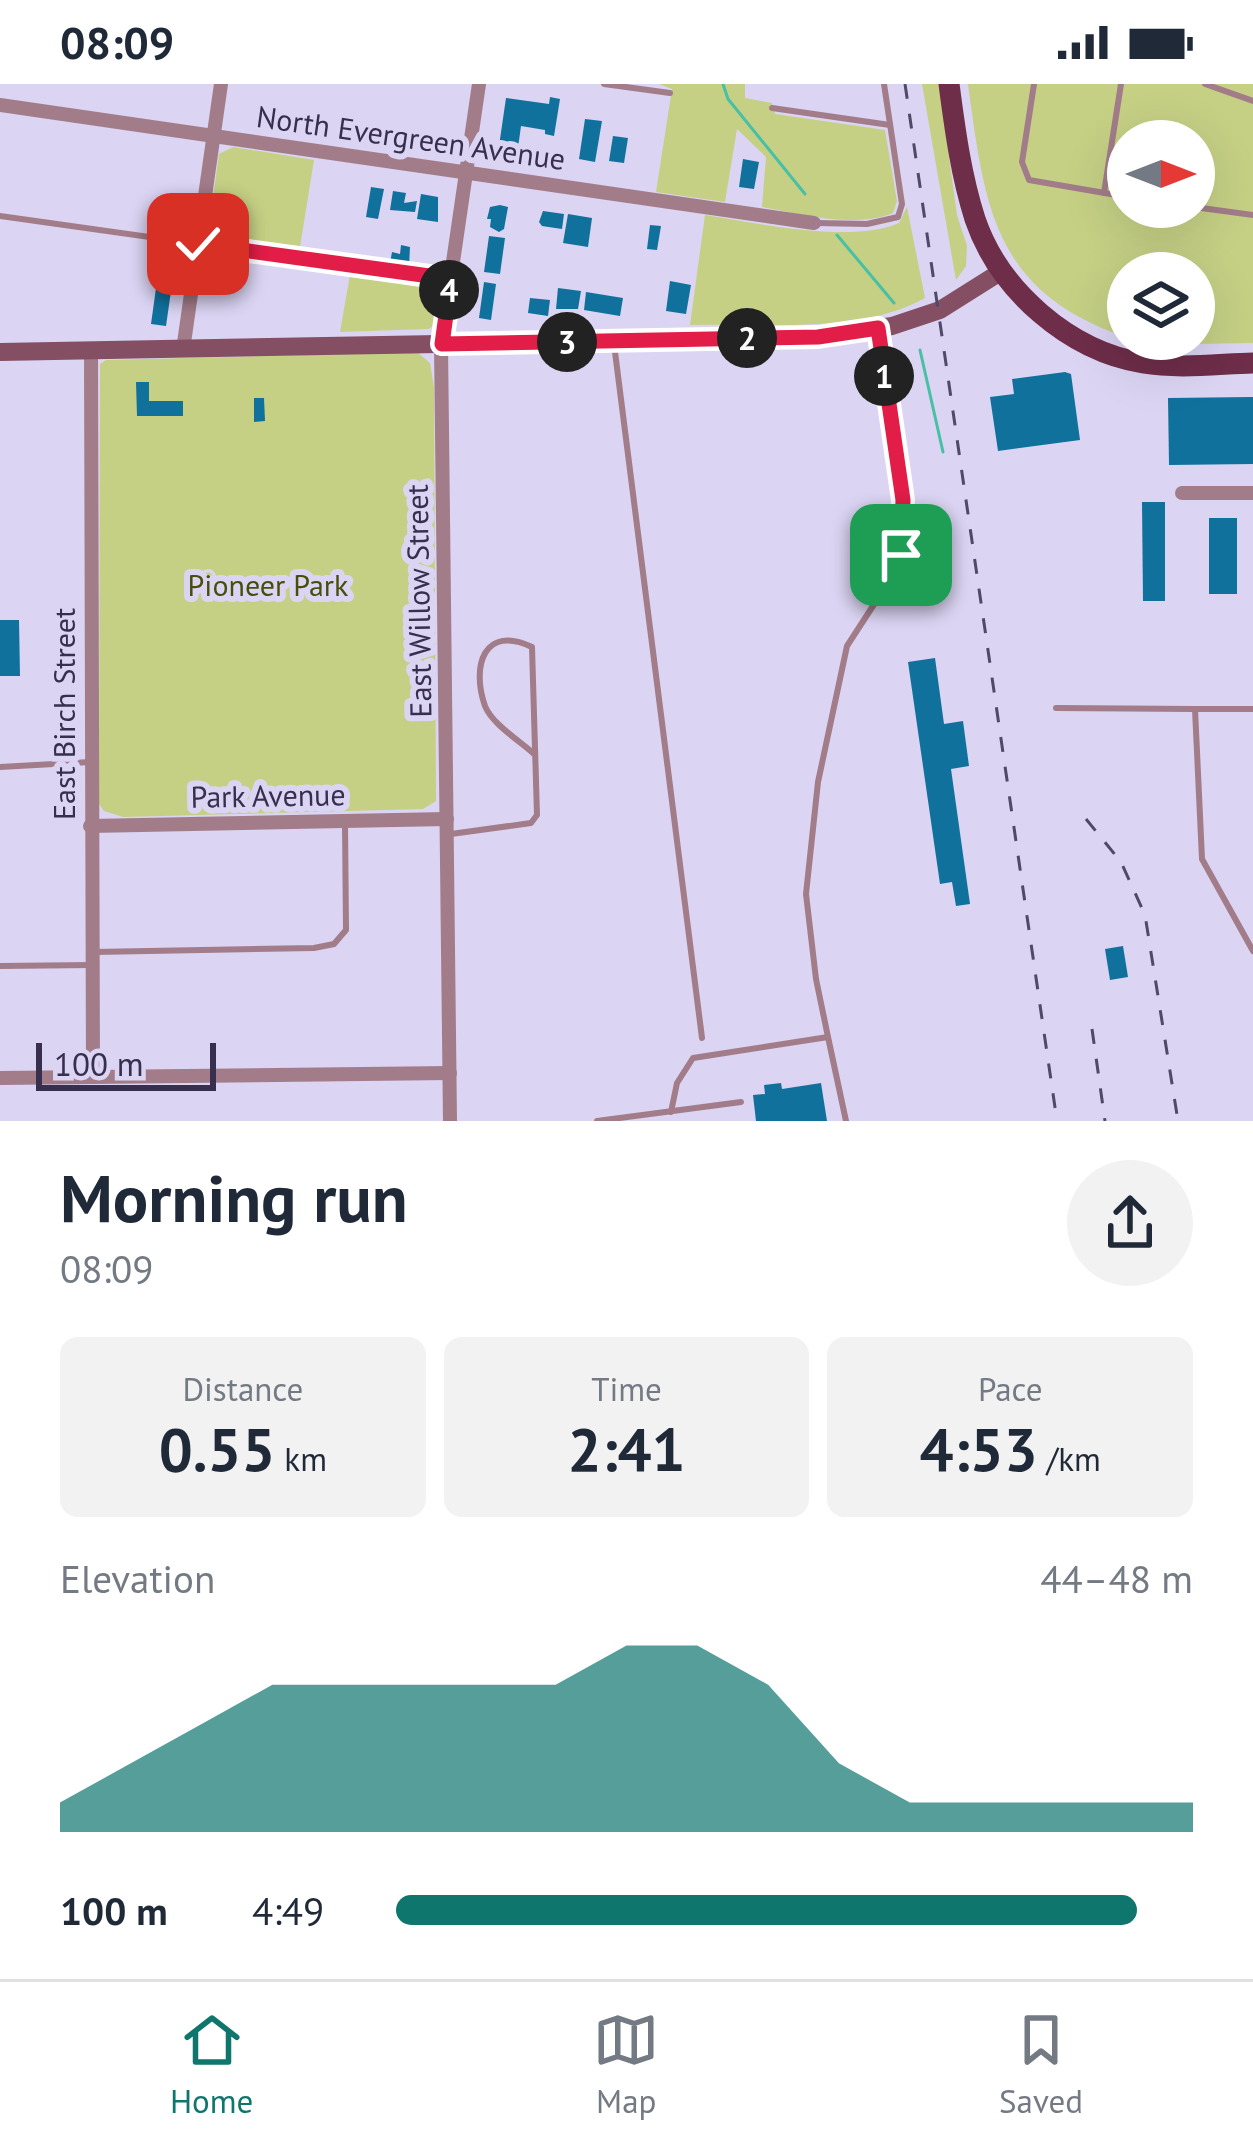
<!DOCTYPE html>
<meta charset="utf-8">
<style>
:root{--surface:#fff;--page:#f2f2f3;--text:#1f2937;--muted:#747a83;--line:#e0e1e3;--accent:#0f766e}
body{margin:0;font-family:"PT Sans",sans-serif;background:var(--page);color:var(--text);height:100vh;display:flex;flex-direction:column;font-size:45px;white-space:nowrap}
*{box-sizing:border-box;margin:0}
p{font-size:39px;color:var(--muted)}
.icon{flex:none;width:66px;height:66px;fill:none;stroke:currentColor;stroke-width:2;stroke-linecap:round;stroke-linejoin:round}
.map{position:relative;height:1037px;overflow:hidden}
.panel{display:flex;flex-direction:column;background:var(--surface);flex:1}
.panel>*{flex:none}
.needle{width:78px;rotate:90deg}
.buttons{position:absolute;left:1107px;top:36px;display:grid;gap:24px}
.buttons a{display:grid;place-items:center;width:108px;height:108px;border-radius:50%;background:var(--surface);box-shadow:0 12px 48px #0002;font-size:60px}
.scale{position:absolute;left:36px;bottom:30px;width:180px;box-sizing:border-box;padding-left:12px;border:6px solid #372f4d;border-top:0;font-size:33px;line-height:42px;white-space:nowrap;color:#372f4d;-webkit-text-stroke:9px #dbd4f3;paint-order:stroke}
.pin{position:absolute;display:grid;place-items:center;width:102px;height:102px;color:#fff;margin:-51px;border-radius:24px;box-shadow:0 6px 18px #0006}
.km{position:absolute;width:60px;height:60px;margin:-30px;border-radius:50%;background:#222;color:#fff;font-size:33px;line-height:60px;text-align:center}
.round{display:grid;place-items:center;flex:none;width:126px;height:126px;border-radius:63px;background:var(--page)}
.head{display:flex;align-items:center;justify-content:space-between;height:204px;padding:0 60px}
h1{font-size:66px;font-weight:700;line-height:90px}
.figures{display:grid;grid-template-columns:repeat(3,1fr);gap:18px;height:204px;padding:12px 60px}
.figures div{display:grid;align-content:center;border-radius:18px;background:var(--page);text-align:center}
.figures b{font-size:60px;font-weight:700}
.figures small{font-size:33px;font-weight:400}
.figures p{font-size:33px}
.chart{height:336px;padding:24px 60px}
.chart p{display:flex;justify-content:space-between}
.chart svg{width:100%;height:216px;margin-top:12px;fill:var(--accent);opacity:.7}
ul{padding:0 60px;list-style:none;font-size:39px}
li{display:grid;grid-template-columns:192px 144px 1fr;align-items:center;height:90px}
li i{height:30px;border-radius:15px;background:var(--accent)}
.status{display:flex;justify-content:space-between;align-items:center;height:84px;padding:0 60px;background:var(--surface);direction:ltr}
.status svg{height:33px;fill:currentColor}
.dock{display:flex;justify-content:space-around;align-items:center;height:168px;border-top:3px solid var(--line);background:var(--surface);font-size:33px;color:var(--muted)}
.dock a{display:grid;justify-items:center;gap:6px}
.dock .selected{color:var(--accent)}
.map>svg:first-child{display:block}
</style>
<div class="status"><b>08:09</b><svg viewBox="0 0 49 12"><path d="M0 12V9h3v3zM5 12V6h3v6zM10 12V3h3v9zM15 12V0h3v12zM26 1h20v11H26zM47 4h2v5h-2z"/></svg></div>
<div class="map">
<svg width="1253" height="1037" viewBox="0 0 1253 1037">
<rect width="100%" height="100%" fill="#dbd4f3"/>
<g fill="#c5d085" fill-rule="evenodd">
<path d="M659 0H745V14L772 19 775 30 885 46 897 117 893 129C854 145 802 130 762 123L766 73 737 45 725 118 656 108 672 5Z"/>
<polygon points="922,0 939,0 957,131 967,162 966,182 956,196"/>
<path d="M968 0H1253V259L1192 260 1135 255H1194V189H1128V254C994 209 985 125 968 0ZM1128 57H1194V123H1128Z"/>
<polygon points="233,63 314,76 299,169 207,157 219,70"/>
<path d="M907 123 925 214C862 250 762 239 690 241L705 131C756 139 852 160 899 139Z"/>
<polygon points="351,185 444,198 436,241 428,245 340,248"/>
<polygon points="417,268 430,279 434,303 436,717 423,725 123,733 104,727 99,720 100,280 106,276"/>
</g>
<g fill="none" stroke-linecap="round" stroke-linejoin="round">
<g stroke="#47c0a5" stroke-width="3">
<polyline points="723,0 728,15 805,110"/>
<polyline points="837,151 894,219"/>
<polyline points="920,266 943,368"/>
</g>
</g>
<g fill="#11719d">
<polygon points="550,13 560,15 554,52 545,50 545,46 521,42 518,64 504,68 505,63 499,62 506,14 549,20"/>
<polygon points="585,35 602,37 595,78 579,75"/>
<polygon points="613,52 628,54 624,79 609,77"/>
<polygon points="743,75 759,78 754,105 739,103"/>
<polygon points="371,103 384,105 378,135 366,133"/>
<polygon points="393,107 406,109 404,119 417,117 415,128 390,126"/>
<polygon points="421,110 438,113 438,138 417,135"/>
<polygon points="500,121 508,123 504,145 499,148 490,143 491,135 487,135 490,123"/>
<polygon points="543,127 564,130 562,145 542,142 539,138"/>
<polygon points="568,130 592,134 588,163 563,159"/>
<polygon points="650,141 661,142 657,166 647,165"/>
<polygon points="489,152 505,154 500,190 484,188"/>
<polygon points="401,161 410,163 409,183 390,179 392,168 400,170"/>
<polygon points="162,166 174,167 172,180 160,178"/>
<polygon points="157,197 172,200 166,242 151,240"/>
<polygon points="670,197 691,201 686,230 666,227"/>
<polygon points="484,198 496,200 491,236 479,234"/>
<polygon points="558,204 581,207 578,225 556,225"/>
<polygon points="586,208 623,214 620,232 584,226"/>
<polygon points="530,214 550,216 548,232 528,229"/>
<polygon points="1065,288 1071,290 1080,356 998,367 990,313 1014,310 1012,295"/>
<polygon points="136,298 149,298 149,317 183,317 183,332 137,332"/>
<polygon points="1253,313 1253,380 1169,381 1168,314"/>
<polygon points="254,314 264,314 265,337 254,338"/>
<polygon points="1142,418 1165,418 1165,517 1143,517"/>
<rect x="1209" y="434" width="28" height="76"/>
<polygon points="0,536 19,536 20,592 0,592"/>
<polygon points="935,574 944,640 963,637 969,682 951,685 970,820 956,822 952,798 940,800 908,578"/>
<polygon points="1123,862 1128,893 1110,896 1105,865"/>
<polygon points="781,999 782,1005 821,999 827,1037 756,1037 753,1011 765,1010 764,1001"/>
</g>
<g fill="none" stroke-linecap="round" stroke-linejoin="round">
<g stroke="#a27c89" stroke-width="6">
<polyline points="604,0 670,9"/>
<polyline points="1034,0 1022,78 1029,96 1128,113"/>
<polyline points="1205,0 1253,17"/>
<polyline points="772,24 890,41"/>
<polyline points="1104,109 1121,0"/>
<polyline points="1194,123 1253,131"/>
<polyline points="0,132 447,195"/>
<polyline points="816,139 867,140 898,133 902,120 884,0"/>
<polyline points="614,260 702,954"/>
<polyline points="1056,624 1195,625"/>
<polyline points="1253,625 1195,625 1202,775 1253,867"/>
<polyline points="0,683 90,678"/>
<path d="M451 750 531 739 537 731 532 563C484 540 471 582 485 622 492 640 520 657 534 670"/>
<polyline points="94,868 314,864 334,860 346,846 345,740"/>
<polyline points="0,882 92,881"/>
<polyline points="828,953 846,1037"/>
<polyline points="671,1028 677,999 693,974 828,953 816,895 806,810 818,698 847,562 895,488 904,457 903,416 878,247"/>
<polyline points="597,1037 741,1018"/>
</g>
<g stroke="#a27c89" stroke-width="14">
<polyline points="0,21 814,139"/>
<polyline points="183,266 221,0"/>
<polyline points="91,267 93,993"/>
<polyline points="1182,409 1253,409"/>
<polyline points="90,742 447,735"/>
<polyline points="0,994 450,989"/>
<polyline points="450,1037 441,260 479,0"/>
</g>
<polyline stroke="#844e63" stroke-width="18" points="0,268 818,253 892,242 940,226 1002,187"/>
<path stroke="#6e2d49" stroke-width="21" d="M949 0C955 46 961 91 975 135 999 206 1069 267 1143 279 1179 285 1217 280 1253 279"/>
<g stroke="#504967" stroke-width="3" stroke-dasharray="15 15" stroke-linecap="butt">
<polyline points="905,0 1057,1037"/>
<polyline points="1086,735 1121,778 1145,831 1178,1037"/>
<polyline points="1092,945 1105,1037"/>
</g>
</g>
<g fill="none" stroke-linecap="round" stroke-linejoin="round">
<g stroke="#fff" stroke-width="24">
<polyline id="route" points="198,160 451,195 442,260 818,253 878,244 903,416 901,471"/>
</g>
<use href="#route" stroke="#e11d48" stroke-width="15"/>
</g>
<g text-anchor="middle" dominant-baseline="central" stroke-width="12" stroke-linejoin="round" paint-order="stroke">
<g font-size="30" fill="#372f4d" stroke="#dbd4f3">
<text transform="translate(411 53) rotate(8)">North Evergreen Avenue</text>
<text transform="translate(418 517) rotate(-91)">East Willow Street</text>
<text transform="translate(63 630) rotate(-90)">East Birch Street</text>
<text transform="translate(268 711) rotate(-1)">Park Avenue</text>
</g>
<g font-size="30" fill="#484e0a" stroke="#dbd4f3">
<text x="268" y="500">Pioneer Park</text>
</g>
</g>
</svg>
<div class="buttons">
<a><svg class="needle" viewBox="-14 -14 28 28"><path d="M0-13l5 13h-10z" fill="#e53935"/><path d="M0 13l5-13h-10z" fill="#747a83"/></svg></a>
<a><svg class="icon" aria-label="layers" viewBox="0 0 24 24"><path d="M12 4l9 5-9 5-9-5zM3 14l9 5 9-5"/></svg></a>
</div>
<div class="scale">100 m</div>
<div class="pin" style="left:901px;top:471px;background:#1e9e55"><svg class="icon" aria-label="arrive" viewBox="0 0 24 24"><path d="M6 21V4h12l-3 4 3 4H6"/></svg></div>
<div class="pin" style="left:198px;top:160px;background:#d93025"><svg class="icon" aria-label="check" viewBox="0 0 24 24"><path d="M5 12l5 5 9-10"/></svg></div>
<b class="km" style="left:884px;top:292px">1</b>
<b class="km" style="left:747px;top:254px">2</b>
<b class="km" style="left:567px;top:258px">3</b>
<b class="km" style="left:449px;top:206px">4</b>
</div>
<section class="panel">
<div class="head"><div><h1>Morning run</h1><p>08:09</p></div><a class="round"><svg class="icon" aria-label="share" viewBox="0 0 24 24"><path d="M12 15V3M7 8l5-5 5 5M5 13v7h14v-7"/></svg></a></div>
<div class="figures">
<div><p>Distance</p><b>0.55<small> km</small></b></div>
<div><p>Time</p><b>2:41</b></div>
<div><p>Pace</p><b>4:53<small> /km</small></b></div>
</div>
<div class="chart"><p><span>Elevation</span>44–48 m</p>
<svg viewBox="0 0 160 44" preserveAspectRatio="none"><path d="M0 44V38L10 30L20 22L30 14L40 14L50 14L60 14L70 14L80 6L90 6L100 14L110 30L120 38L130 38L140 38L150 38L160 38V44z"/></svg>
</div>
<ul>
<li><b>100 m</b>4:49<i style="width:93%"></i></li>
</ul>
</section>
<nav class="dock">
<a class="selected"><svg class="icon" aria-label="home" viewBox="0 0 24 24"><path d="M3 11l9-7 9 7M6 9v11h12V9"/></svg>Home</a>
<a><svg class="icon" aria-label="map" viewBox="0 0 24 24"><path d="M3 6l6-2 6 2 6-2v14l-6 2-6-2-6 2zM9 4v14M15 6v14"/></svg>Map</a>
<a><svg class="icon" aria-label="saved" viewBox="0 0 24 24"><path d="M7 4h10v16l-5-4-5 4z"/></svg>Saved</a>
</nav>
